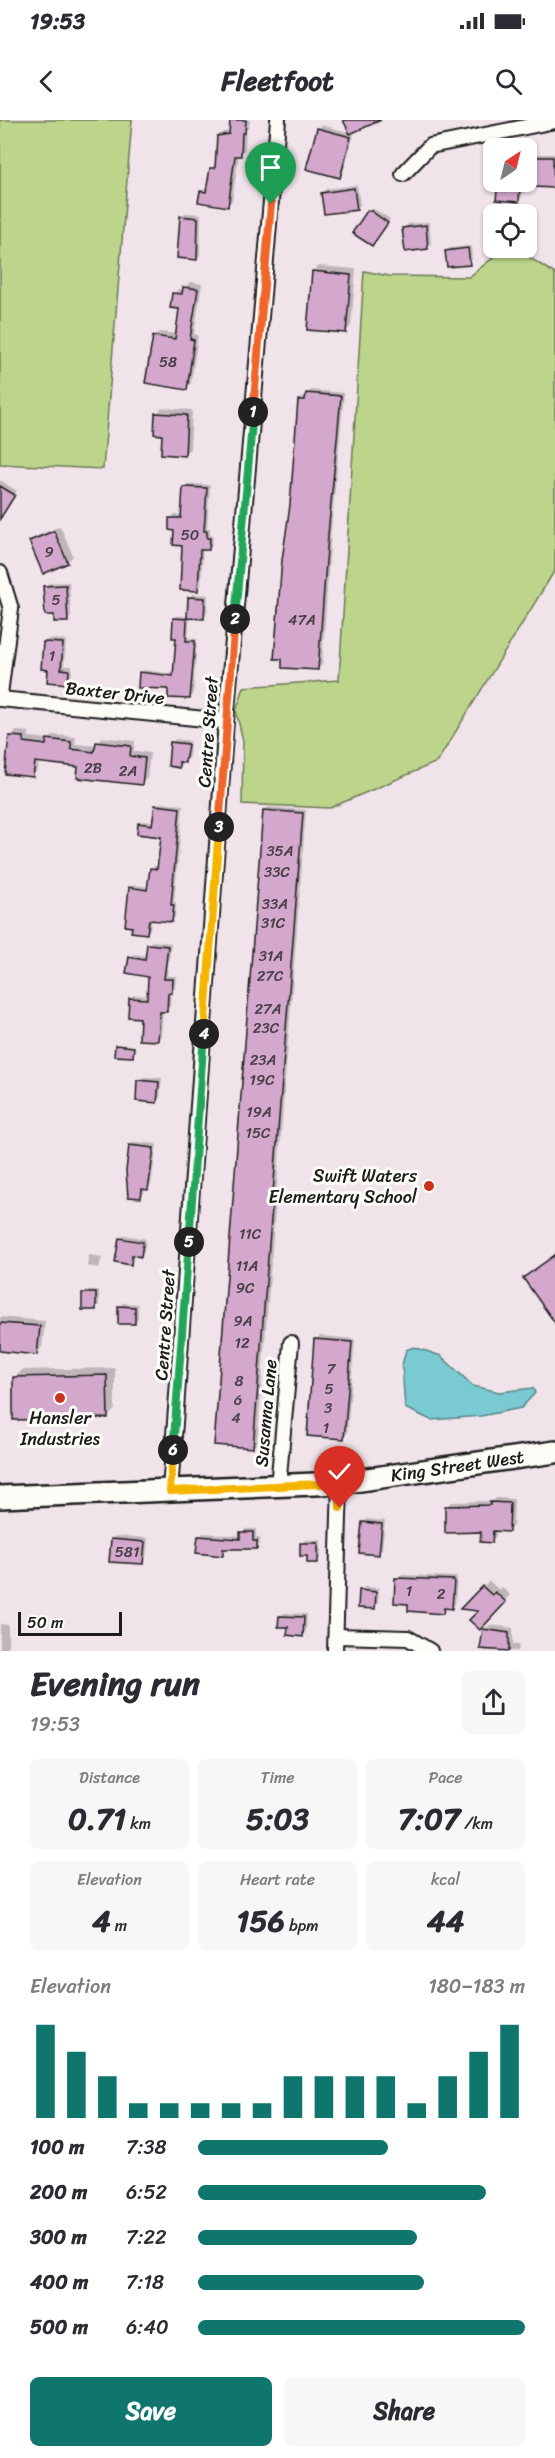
<!DOCTYPE html>
<meta charset="utf-8">
<style>
:root{--surface:#fff;--page:#f7f7f7;--text:#2b2b33;--muted:#7c7c81;--accent:#0f766e}
body{margin:0;font-family:Sriracha,sans-serif;background:var(--page);color:var(--text);height:100vh;display:flex;flex-direction:column;font-size:22px;white-space:nowrap}
*{box-sizing:border-box;margin:0}
p{font-size:20px;color:var(--muted)}
.icon{flex:none;width:33px;height:33px;fill:none;stroke:currentColor;stroke-width:2;stroke-linecap:round;stroke-linejoin:round}
.map{position:relative;height:1531px;overflow:hidden}
.details{display:flex;flex-direction:column;background:var(--surface);flex:1}
.details>*{flex:none}
.needle{width:39px;rotate:35deg}
.fabs{position:absolute;left:483px;top:18px;display:grid;gap:12px}
.fabs a{display:grid;place-items:center;width:54px;height:54px;border-radius:9px;background:var(--surface);box-shadow:0 2px 4px #0004;font-size:30px}
.scale{position:absolute;left:18px;bottom:15px;width:104px;box-sizing:border-box;padding-left:6px;border:3px solid #1c1c1c;border-top:0;font-size:16px;line-height:21px;white-space:nowrap;color:#1c1c1c;-webkit-text-stroke:4px #fdfcf7;paint-order:stroke}
.pin{position:absolute;display:grid;place-items:center;width:51px;height:51px;color:#fff;margin:-62px -26px;border-radius:50% 50% 50% 0;rotate:-45deg;box-shadow:0 0 6px #0007}
.pin .icon{rotate:45deg}
.km{position:absolute;width:30px;height:30px;margin:-15px;border-radius:50%;background:#222;color:#fff;font-size:16px;line-height:30px;text-align:center}
.round{display:grid;place-items:center;flex:none;width:63px;height:63px;border-radius:9px;background:var(--page)}
.headline{display:flex;align-items:center;justify-content:space-between;height:102px;padding:0 30px}
h1{font-size:33px;font-weight:800;line-height:45px}
.metrics{display:grid;grid-template-columns:repeat(3,1fr);gap:9px;height:102px;padding:6px 30px}
.metrics div{display:grid;align-content:center;border-radius:9px;background:var(--page);text-align:center}
.metrics b{font-size:30px;font-weight:800}
.metrics small{font-size:16px;font-weight:400}
.metrics p{font-size:16px}
.chart{height:168px;padding:12px 30px}
.chart p{display:flex;justify-content:space-between}
.chart svg{width:100%;height:108px;margin-top:6px;stroke:var(--accent);stroke-width:6}
.action{display:flex;gap:12px;margin-top:auto;padding:12px 30px}
.action a{flex:1;height:69px;border-radius:9px;background:var(--accent);color:#fff;font-size:24px;font-weight:800;line-height:69px;text-align:center}
.action a+a{background:var(--page);color:var(--text)}
ul{padding:0 30px;list-style:none;font-size:20px}
li{display:grid;grid-template-columns:96px 72px 1fr;align-items:center;height:45px}
li i{height:15px;border-radius:8px;background:var(--accent)}
.status{display:flex;justify-content:space-between;align-items:center;height:42px;padding:0 30px;background:var(--surface);direction:ltr}
.status svg{height:16px;fill:currentColor}
header{display:flex;justify-content:space-between;align-items:center;height:78px;padding:0 30px;background:var(--surface);font-size:27px;font-weight:800}
.map>svg:first-child{display:block}
</style>
<div class="status"><b>19:53</b><svg viewBox="0 0 49 12"><path d="M0 12V9h3v3zM5 12V6h3v6zM10 12V3h3v9zM15 12V0h3v12zM26 1h20v11H26zM47 4h2v5h-2z"/></svg></div>
<header><svg class="icon" aria-label="back" viewBox="0 0 24 24"><path d="M15 5l-7 7 7 7"/></svg>Fleetfoot<svg class="icon" aria-label="search" viewBox="0 0 24 24"><circle cx="10" cy="10" r="6"/><path d="M15 15l6 6"/></svg></header>
<div class="map">
<svg width="555" height="1531" viewBox="0 0 555 1531">
<rect width="100%" height="100%" fill="#f0e3ea"/>
<filter id="ink" filterUnits="userSpaceOnUse"><feTurbulence type="fractalNoise" baseFrequency=".0167" numOctaves="2"/><feDisplacementMap in="SourceGraphic" scale="12" xChannelSelector="R" yChannelSelector="G"/><feConvolveMatrix kernelMatrix="1 2 1 2 8 2 1 2 1" color-interpolation-filters="sRGB"/></filter>
<g filter="url(#ink)">
<g fill="#bcd58b" stroke="#6c7854" stroke-width="1.5">
<polygon points="0,0 132,0 103,349 0,344"/>
<polygon points="505,128 515,128 555,154 555,450 437,642 330,688 242,684 243,621 236,591 244,567 339,560 364,151 389,156 469,157"/>
</g>
<polygon fill="#7acbd1" stroke="#548589" stroke-width="1.5" points="414,1227 441,1236 473,1266 499,1272 533,1268 535,1273 521,1288 481,1296 431,1300 405,1288 402,1245 406,1230"/>
<g fill="#0003">
<polygon points="231,0 250,0 249,7 246,10 245,30 239,35 232,81 227,85 201,72 208,67 211,48 216,44 219,17 223,12 230,11"/>
<polygon points="322,5 354,14 343,53 340,56 318,9"/>
<polygon points="538,34 555,34 555,66 523,66 522,77 518,80 498,79 499,62 526,62 526,45 534,46 534,38"/>
<polygon points="357,65 360,85 356,89 322,73 326,69"/>
<polygon points="372,88 390,99 375,121 368,92"/>
<polygon points="185,93 201,94 200,135 196,139 181,96"/>
<polygon points="429,102 431,124 427,128 404,108 408,104"/>
<polygon points="471,126 472,140 469,143 447,131 450,128"/>
<polygon points="319,146 356,149 351,206 346,212 313,152"/>
<polygon points="190,162 202,164 194,214 198,215 191,263 186,268 154,217 159,212 177,214 181,188 173,174 179,169 184,169"/>
<polygon points="311,270 344,273 331,410 322,545 318,549 300,280 303,277 307,277"/>
<polygon points="162,288 192,290 190,329 184,334 164,313 156,294"/>
<polygon points="0,360 17,371 7,388 0,390"/>
<polygon points="188,364 210,365 207,408 210,408 210,415 213,415 212,425 208,429 203,428 201,466 197,470 184,425 171,398 175,395 182,395 184,367"/>
<polygon points="60,406 73,436 67,442 31,421 37,416"/>
<polygon points="69,462 71,497 68,500 45,467 49,463"/>
<polygon points="193,474 208,475 207,493 204,497 190,496 188,518 197,519 193,575 190,578 140,553 143,550 175,554 177,517 175,499 177,496 188,496 190,477"/>
<polygon points="48,519 66,520 64,546 72,546 71,559 67,562 50,549 45,522"/>
<polygon points="16,611 29,612 29,617 49,619 54,615 76,617 75,624 97,626 102,617 135,621 134,631 150,633 147,658 142,663 79,645 39,641 38,650 33,655 11,616"/>
<polygon points="176,619 190,621 189,637 178,646 172,622"/>
<polygon points="159,683 183,685 174,782 176,782 175,797 171,801 152,798 150,809 147,813 130,768 134,765 149,767 151,749 154,746 159,746 162,716 139,704 143,701 154,702 156,686"/>
<polygon points="268,687 306,690 257,1323 253,1327 264,691"/>
<polygon points="152,821 171,823 167,856 176,856 175,868 171,872 170,887 163,890 161,916 157,920 131,878 134,875 148,876 150,856 130,837 134,834 147,836 148,825"/>
<polygon points="118,925 134,926 134,935 132,936 117,926"/>
<polygon points="143,957 162,958 160,977 157,981 139,960"/>
<polygon points="134,1022 157,1024 151,1065 145,1068 144,1073 141,1077 130,1026"/>
<polygon points="124,1115 146,1119 144,1131 140,1135 135,1134 130,1143 120,1119"/>
<polygon points="89,1135 102,1137 99,1148 87,1146"/>
<polygon points="88,1170 99,1170 99,1185 95,1188 84,1174"/>
<polygon points="123,1183 138,1184 138,1199 134,1203 120,1187"/>
<polygon points="0,1197 45,1201 42,1227 37,1233 0,1230"/>
<polygon points="320,1216 355,1219 347,1314 343,1317 316,1219"/>
<polygon points="115,1248 115,1289 108,1297 14,1258 22,1250"/>
<polygon points="496,1378 514,1379 513,1406 508,1411 497,1410 496,1416 492,1421 482,1411 446,1387 451,1382 493,1381"/>
<polygon points="367,1399 385,1401 382,1429 378,1433 363,1403"/>
<polygon points="245,1409 256,1409 256,1417 260,1418 260,1424 256,1427 226,1428 222,1434 199,1416 203,1413 242,1416"/>
<polygon points="116,1416 148,1418 146,1439 143,1443 112,1419"/>
<polygon points="305,1420 321,1420 321,1437 317,1441 302,1424"/>
<polygon points="401,1455 457,1457 455,1484 452,1487 447,1487 443,1492 410,1482 397,1458"/>
<polygon points="489,1461 499,1470 502,1467 510,1475 480,1507 481,1490 464,1488"/>
<polygon points="364,1467 379,1468 378,1484 374,1488 361,1471"/>
<polygon points="284,1493 307,1494 306,1511 302,1515 281,1496"/>
<polygon points="0,1504 8,1505 8,1531 0,1531"/>
<polygon points="490,1505 513,1508 513,1524 519,1525 518,1531 484,1531 484,1510"/>
</g>
<g fill="#d3a8cc" stroke="#1c1c1c" stroke-width="1.5">
<polygon points="230,0 246,0 245,13 242,13 241,36 235,36 228,87 198,82 200,71 206,72 210,48 215,48 217,16 229,14"/>
<polygon points="343,0 381,0 350,14"/>
<polygon points="317,8 351,17 340,58 306,49"/>
<polygon points="533,37 553,37 554,68 533,67"/>
<polygon points="498,62 520,62 519,82 496,80"/>
<polygon points="354,68 357,90 324,94 321,73"/>
<polygon points="367,91 371,91 388,103 372,126 352,113"/>
<polygon points="180,96 198,98 197,140 177,138"/>
<polygon points="426,105 428,129 405,132 402,108"/>
<polygon points="468,128 470,145 447,147 445,131"/>
<polygon points="312,151 351,155 346,213 307,210"/>
<polygon points="183,167 198,169 190,219 194,220 187,270 145,263 153,216 175,219 179,189 170,188 172,173 182,174"/>
<polygon points="306,273 341,276 328,415 318,550 282,548 282,539 274,539 282,440 290,385 298,280 305,280"/>
<polygon points="155,293 187,295 185,336 161,334 162,315 154,314"/>
<polygon points="0,366 15,375 0,399"/>
<polygon points="183,367 207,368 204,411 207,411 207,418 210,418 209,430 200,430 198,471 180,470 182,426 173,425 174,411 169,410 169,398 181,398"/>
<polygon points="54,411 68,443 43,454 29,421"/>
<polygon points="66,465 68,502 54,502 54,495 45,495 43,466"/>
<polygon points="188,477 205,478 204,499 187,498"/>
<polygon points="173,498 187,499 186,521 195,521 190,579 168,578 168,569 138,568 139,552 173,556 176,518 172,518"/>
<polygon points="43,522 63,523 61,549 69,550 68,564 47,562 48,550 41,549"/>
<polygon points="9,616 24,617 24,622 46,625 47,619 71,622 71,629 94,632 96,622 131,626 130,636 145,638 142,665 77,658 78,647 35,642 33,657 5,654"/>
<polygon points="170,622 188,624 185,643 179,642 179,648 168,646"/>
<polygon points="155,685 180,688 171,785 174,785 172,802 149,800 147,814 131,812 132,807 125,806 129,767 147,770 150,748 157,749 161,717 137,714 138,703 152,705"/>
<polygon points="263,690 303,693 253,1328 214,1325"/>
<polygon points="147,824 168,826 164,859 173,859 172,873 168,873 167,892 160,892 158,921 139,920 140,898 128,897 129,878 147,879 148,857 126,853 129,837 145,840"/>
<polygon points="115,925 134,927 133,937 114,936"/>
<polygon points="137,960 159,962 157,983 136,981"/>
<polygon points="129,1025 154,1028 148,1070 142,1069 141,1078 128,1077 126,1051"/>
<polygon points="119,1118 143,1122 141,1137 132,1135 131,1145 115,1142"/>
<polygon points="555,1135 555,1203 523,1158"/>
<rect x="82" y="1173" width="14" height="17"/>
<polygon points="118,1186 135,1187 135,1204 118,1204"/>
<polygon points="0,1203 40,1206 37,1235 0,1231"/>
<polygon points="314,1219 352,1222 344,1319 307,1316"/>
<polygon points="107,1255 108,1298 13,1300 13,1257"/>
<polygon points="490,1382 510,1383 509,1412 493,1411 492,1423 480,1422 481,1412 445,1413 445,1386 490,1385"/>
<polygon points="362,1402 382,1404 379,1435 359,1433"/>
<polygon points="240,1412 253,1412 253,1421 257,1421 257,1429 223,1429 223,1436 196,1433 198,1416 240,1419"/>
<polygon points="111,1419 145,1422 143,1444 109,1442"/>
<polygon points="300,1423 318,1423 318,1443 307,1443 307,1436 300,1436"/>
<polygon points="395,1458 454,1460 452,1489 444,1488 443,1494 408,1491 408,1484 394,1483"/>
<polygon points="482,1466 492,1475 495,1472 506,1482 480,1510 469,1500 478,1491 460,1489"/>
<polygon points="359,1470 376,1472 375,1489 358,1488"/>
<polygon points="279,1496 304,1497 303,1517 287,1515 288,1507 278,1507"/>
<polygon points="483,1509 509,1513 509,1531 480,1529"/>
</g>
<g fill="none" stroke-linecap="round" stroke-linejoin="round">
<g stroke="#1c1c1c" stroke-width="18">
<g id="minor">
<polyline points="403,54 430,26 555,1"/>
<polyline points="0,453 11,489 0,574"/>
<polyline points="0,579 226,601"/>
<polyline points="278,1367 291,1223"/>
<polyline points="170,1371 226,601 278,0"/>
<polyline points="336,1516 408,1518 430,1531"/>
<polyline points="335,1531 340,1363"/>
</g>
</g>
<g stroke="#1c1c1c" stroke-width="26">
<g id="primary">
<path id="s1" d="M0 1377 340 1363 555 1332"/>
</g>
</g>
<use href="#minor" stroke="#fdfcf7" stroke-width="14"/>
<use href="#primary" stroke="#fdfcf7" stroke-width="21"/>
</g>
</g>
<g fill="none" stroke-linecap="round" stroke-linejoin="round" filter="url(#ink)">
<g stroke="#fff" stroke-width="12">
<polyline id="split-1" points="253,292 271,84"/>
</g>
<g stroke="#fff" stroke-width="12">
<polyline id="split-2" points="235,499 253,292"/>
</g>
<g stroke="#fff" stroke-width="12">
<polyline id="split-3" points="219,707 235,499"/>
</g>
<g stroke="#fff" stroke-width="12">
<polyline id="split-4" points="204,914 219,707"/>
</g>
<g stroke="#fff" stroke-width="12">
<polyline id="split-5" points="189,1122 204,914"/>
</g>
<g stroke="#fff" stroke-width="12">
<polyline id="split-6" points="173,1330 189,1122"/>
</g>
<g stroke="#fff" stroke-width="12">
<polyline id="split-7" points="173,1330 170,1371 340,1363 340,1388"/>
</g>
<use href="#split-1" stroke="#f0652b" stroke-width="8"/>
<use href="#split-2" stroke="#22a559" stroke-width="8"/>
<use href="#split-3" stroke="#f0652b" stroke-width="8"/>
<use href="#split-4" stroke="#f5b400" stroke-width="8"/>
<use href="#split-5" stroke="#22a559" stroke-width="8"/>
<use href="#split-6" stroke="#22a559" stroke-width="8"/>
<use href="#split-7" stroke="#f5b400" stroke-width="8"/>
</g>
<g fill="#c8321e" stroke="#fdfcf7" stroke-width="2">
<circle cx="429" cy="1066" r="6"/>
<circle cx="60" cy="1278" r="6"/>
</g>
<g text-anchor="middle" dominant-baseline="central" stroke-width="6" stroke-linejoin="round" paint-order="stroke">
<g font-size="15" fill="#4a3f48">
<text x="168" y="242">58</text>
<text x="190" y="415">50</text>
<text x="49" y="432">9</text>
<text x="56" y="480">5</text>
<text x="302" y="500">47A</text>
<text x="52" y="536">1</text>
<text x="93" y="648">2B</text>
<text x="128" y="651">2A</text>
<text x="280" y="731">35A</text>
<text x="277" y="752">33C</text>
<text x="275" y="784">33A</text>
<text x="273" y="803">31C</text>
<text x="271" y="836">31A</text>
<text x="270" y="856">27C</text>
<text x="268" y="889">27A</text>
<text x="266" y="908">23C</text>
<text x="263" y="940">23A</text>
<text x="262" y="960">19C</text>
<text x="259" y="992">19A</text>
<text x="258" y="1013">15C</text>
<text x="250" y="1114">11C</text>
<text x="247" y="1146">11A</text>
<text x="245" y="1168">9C</text>
<text x="243" y="1201">9A</text>
<text x="242" y="1223">12</text>
<text x="331" y="1249">7</text>
<text x="239" y="1261">8</text>
<text x="329" y="1269">5</text>
<text x="238" y="1280">6</text>
<text x="328" y="1288">3</text>
<text x="236" y="1298">4</text>
<text x="326" y="1308">1</text>
<text x="127" y="1432">581</text>
<text x="409" y="1471">1</text>
<text x="441" y="1474">2</text>
</g>
<g font-size="18" fill="#1c1c1c" stroke="#fdfcf7">
<text transform="translate(115 573) rotate(6)">Baxter Drive</text>
<text transform="translate(208 612) rotate(-86)">Centre Street</text>
<text transform="translate(165 1205) rotate(-86)">Centre Street</text>
<text transform="translate(266 1293) rotate(-85)">Susanna Lane</text>
<text stroke="none"><textPath href="#s1" startOffset="459">King Street West</textPath></text>
</g>
<g font-size="18" fill="#1c1c1c" stroke="#fdfcf7" text-anchor="end">
<text x="417" y="1056">Swift Waters<tspan x="417" dy="21">Elementary School</tspan></text>
<text x="60" y="1298" text-anchor="middle">Hansler<tspan x="60" dy="21">Industries</tspan></text>
</g>
</g>
</svg>
<div class="fabs">
<a><svg class="needle" viewBox="-14 -14 28 28"><path d="M0-13l5 13h-10z" fill="#e53935"/><path d="M0 13l5-13h-10z" fill="#7c7c81"/></svg></a>
<a><svg class="icon" aria-label="locate" viewBox="0 0 24 24"><circle cx="12" cy="12" r="6"/><path d="M12 2v4M12 18v4M2 12h4M18 12h4"/></svg></a>
</div>
<div class="scale">50 m</div>
<div class="pin" style="left:271px;top:84px;background:#1e9e55"><svg class="icon" aria-label="arrive" viewBox="0 0 24 24"><path d="M6 21V4h12l-3 4 3 4H6"/></svg></div>
<div class="pin" style="left:340px;top:1388px;background:#d93025"><svg class="icon" aria-label="check" viewBox="0 0 24 24"><path d="M5 12l5 5 9-10"/></svg></div>
<b class="km" style="left:253px;top:292px">1</b>
<b class="km" style="left:235px;top:499px">2</b>
<b class="km" style="left:219px;top:707px">3</b>
<b class="km" style="left:204px;top:914px">4</b>
<b class="km" style="left:189px;top:1122px">5</b>
<b class="km" style="left:173px;top:1330px">6</b>
</div>
<section class="details">
<div class="headline"><div><h1>Evening run</h1><p>19:53</p></div><a class="round"><svg class="icon" aria-label="share" viewBox="0 0 24 24"><path d="M12 15V3M7 8l5-5 5 5M5 13v7h14v-7"/></svg></a></div>
<div class="metrics">
<div><p>Distance</p><b>0.71<small> km</small></b></div>
<div><p>Time</p><b>5:03</b></div>
<div><p>Pace</p><b>7:07<small> /km</small></b></div>
</div>
<div class="metrics">
<div><p>Elevation</p><b>4<small> m</small></b></div>
<div><p>Heart rate</p><b>156<small> bpm</small></b></div>
<div><p>kcal</p><b>44</b></div>
</div>
<div class="chart"><p><span>Elevation</span>180–183 m</p>
<svg viewBox="0 0 160 44" preserveAspectRatio="none"><path d="M5 44V6M15 44V17M25 44V27M35 44V38M45 44V38M55 44V38M65 44V38M75 44V38M85 44V27M95 44V27M105 44V27M115 44V27M125 44V38M135 44V27M145 44V17M155 44V6"/></svg>
</div>
<ul>
<li><b>100 m</b>7:38<i style="width:58%"></i></li>
<li><b>200 m</b>6:52<i style="width:88%"></i></li>
<li><b>300 m</b>7:22<i style="width:67%"></i></li>
<li><b>400 m</b>7:18<i style="width:69%"></i></li>
<li><b>500 m</b>6:40<i style="width:100%"></i></li>
</ul>
<div class="action"><a>Save</a><a>Share</a></div>
</section>
